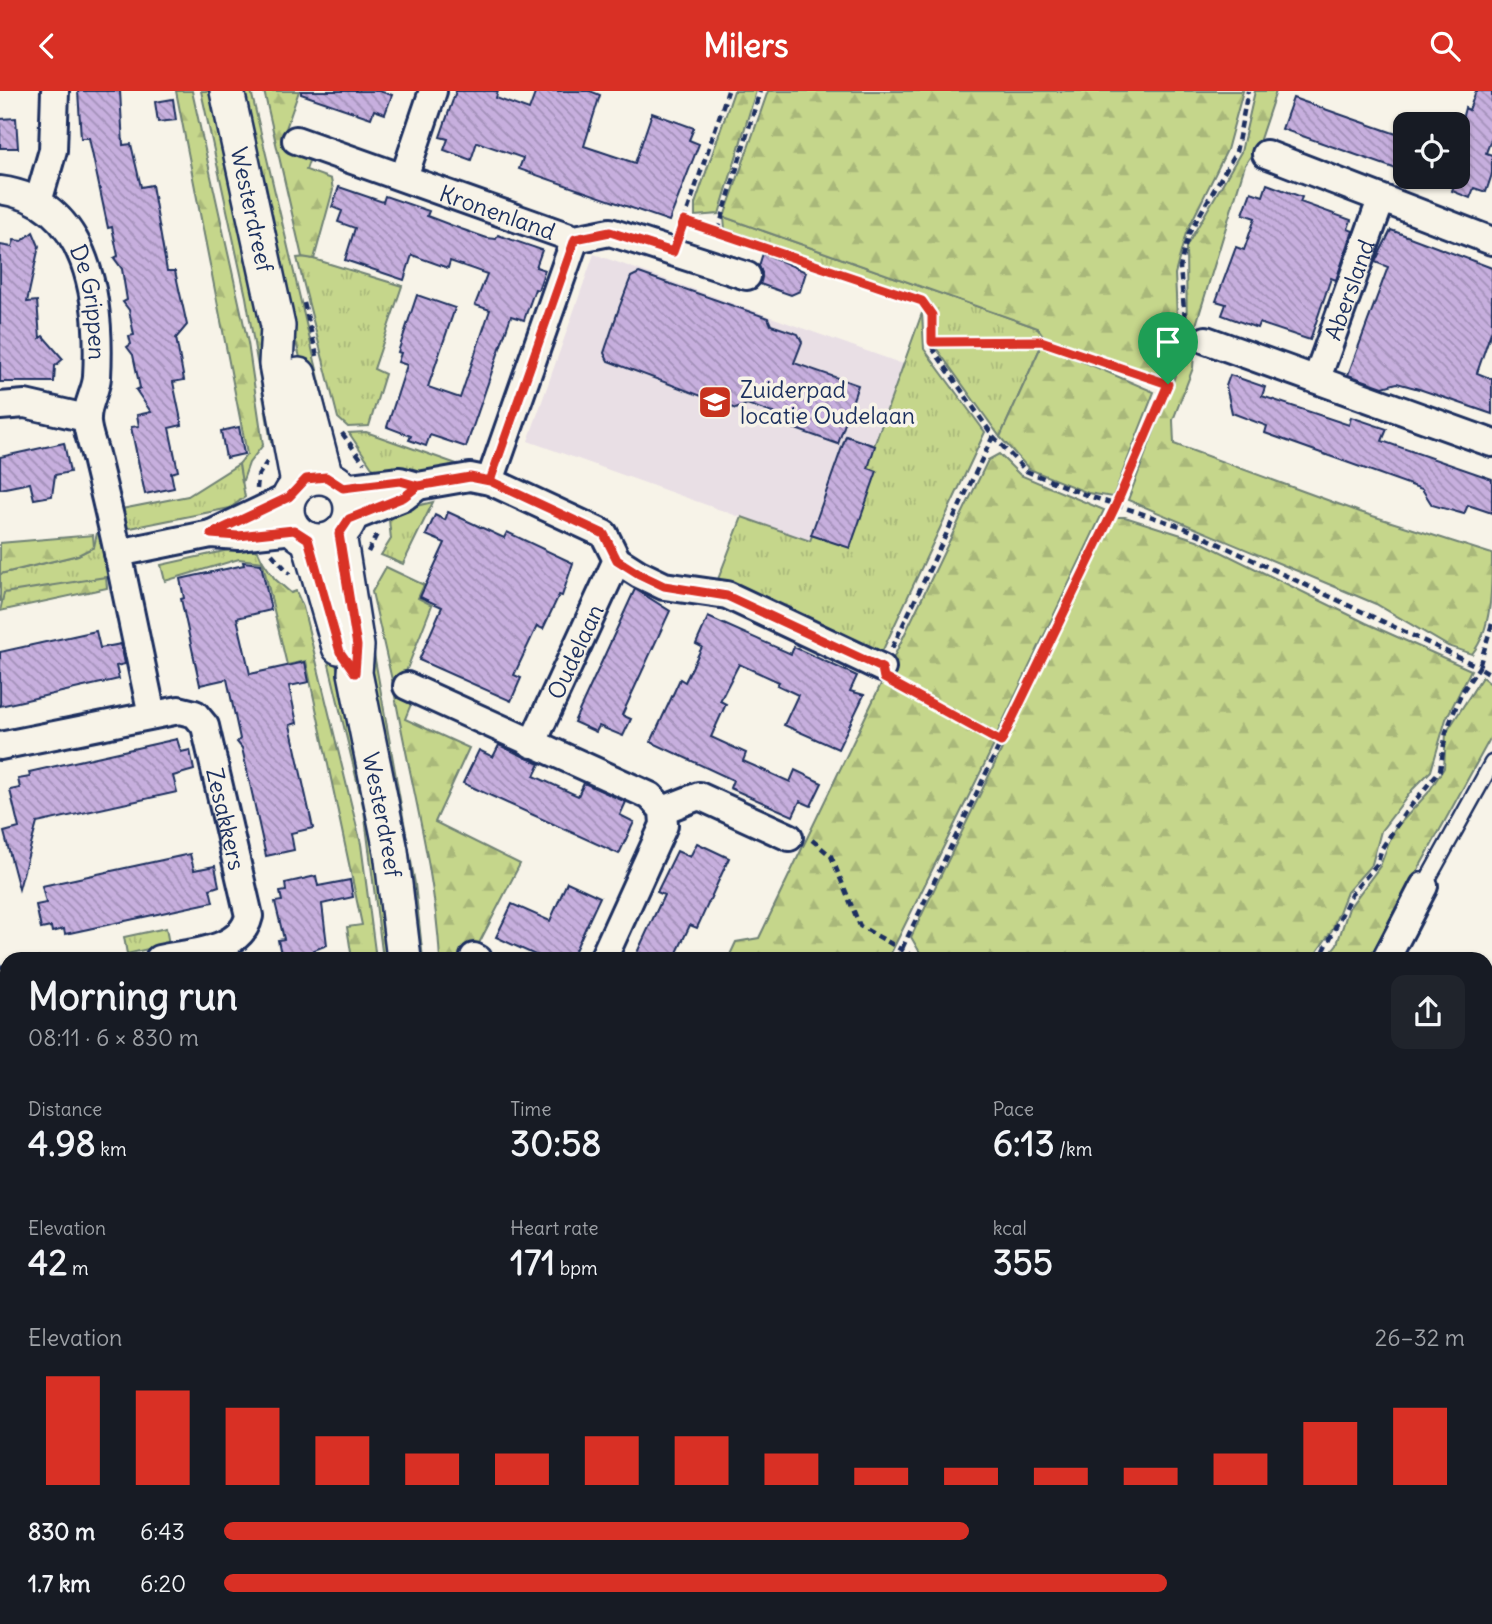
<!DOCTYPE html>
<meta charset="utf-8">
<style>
:root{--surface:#171b24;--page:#20242c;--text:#f1f3f6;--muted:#9ea1a6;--accent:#d93025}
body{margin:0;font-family:Delius,sans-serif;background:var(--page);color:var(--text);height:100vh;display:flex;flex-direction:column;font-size:26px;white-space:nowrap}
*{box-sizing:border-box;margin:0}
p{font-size:23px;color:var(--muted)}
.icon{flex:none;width:38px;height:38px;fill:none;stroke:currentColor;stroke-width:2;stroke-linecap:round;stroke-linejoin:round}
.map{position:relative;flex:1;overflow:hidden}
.sheet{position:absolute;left:0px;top:861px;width:1493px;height:672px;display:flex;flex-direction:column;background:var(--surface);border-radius:21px 21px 0 0;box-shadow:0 2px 5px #0004}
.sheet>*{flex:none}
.controls{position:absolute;left:1393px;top:21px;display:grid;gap:14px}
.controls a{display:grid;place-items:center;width:77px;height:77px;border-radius:14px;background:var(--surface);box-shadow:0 2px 5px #0004;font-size:35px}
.pin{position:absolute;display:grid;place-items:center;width:60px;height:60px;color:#fff;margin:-72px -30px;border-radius:50% 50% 50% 0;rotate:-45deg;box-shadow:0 0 7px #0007}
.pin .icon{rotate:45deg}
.round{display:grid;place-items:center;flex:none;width:74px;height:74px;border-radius:14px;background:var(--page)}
.overview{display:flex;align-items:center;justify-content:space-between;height:119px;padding:0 28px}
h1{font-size:38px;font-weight:700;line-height:52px}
.stats{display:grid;grid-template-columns:repeat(3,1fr);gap:10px;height:119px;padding:7px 28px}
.stats div{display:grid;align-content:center}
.stats b{font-size:35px;font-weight:700}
.stats small{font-size:19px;font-weight:400}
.stats p{font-size:19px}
.chart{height:196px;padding:14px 28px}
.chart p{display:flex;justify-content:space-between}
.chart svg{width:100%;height:126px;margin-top:7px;stroke:var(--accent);stroke-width:6}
ul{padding:0 28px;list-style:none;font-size:23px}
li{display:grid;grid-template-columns:112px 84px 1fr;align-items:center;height:52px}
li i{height:18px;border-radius:9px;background:var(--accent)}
header{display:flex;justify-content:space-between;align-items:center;height:91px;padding:0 28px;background:var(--accent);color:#fff;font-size:32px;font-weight:700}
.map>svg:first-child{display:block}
</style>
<header><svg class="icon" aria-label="back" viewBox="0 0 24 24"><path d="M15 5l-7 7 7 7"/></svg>Milers<svg class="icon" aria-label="search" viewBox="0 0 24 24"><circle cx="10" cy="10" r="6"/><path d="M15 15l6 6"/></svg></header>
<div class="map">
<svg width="1492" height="1533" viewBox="0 0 1492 1533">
<defs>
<pattern id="grass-tufts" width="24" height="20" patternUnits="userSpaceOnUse" patternTransform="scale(1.75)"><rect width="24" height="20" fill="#c5d68b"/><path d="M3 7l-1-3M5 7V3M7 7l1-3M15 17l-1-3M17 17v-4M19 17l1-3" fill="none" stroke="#a9b87a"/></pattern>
<pattern id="forest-firs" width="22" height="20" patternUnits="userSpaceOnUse" patternTransform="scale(1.75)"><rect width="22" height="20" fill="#c5d68b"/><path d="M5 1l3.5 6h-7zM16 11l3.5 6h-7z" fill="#a9b87a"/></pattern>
<pattern id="building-back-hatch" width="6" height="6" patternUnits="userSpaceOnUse" patternTransform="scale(1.75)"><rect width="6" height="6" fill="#c7afde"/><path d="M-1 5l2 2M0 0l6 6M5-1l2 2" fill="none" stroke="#a18fb7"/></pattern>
</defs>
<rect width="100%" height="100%" fill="#f7f3e8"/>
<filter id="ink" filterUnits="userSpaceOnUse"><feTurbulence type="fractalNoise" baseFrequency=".0143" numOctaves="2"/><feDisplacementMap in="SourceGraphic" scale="14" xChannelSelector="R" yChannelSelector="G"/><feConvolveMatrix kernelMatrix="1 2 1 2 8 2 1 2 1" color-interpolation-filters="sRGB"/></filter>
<g filter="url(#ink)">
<polygon fill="#e9dfe5" points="594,163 903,273 869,369 843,359 810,451 528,350"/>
<g fill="url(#grass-tufts)" stroke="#708274" stroke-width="2">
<polygon points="201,0 214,0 285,349 271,351 246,206"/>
<path d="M237 0H251L331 338 320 340C288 228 262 114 237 0Z"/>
<polygon points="724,126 1038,237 1044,246 936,248 937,227 929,210 725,138"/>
<polygon points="307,166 402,195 374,278 385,283 369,335 348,336 338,327 297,167"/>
<polygon points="922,222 924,258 985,341 882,561 717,491 742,426 810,450 843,359 869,369"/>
<polygon points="1036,249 1042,253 1000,346 934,254"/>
<polygon points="366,341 468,377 400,384 376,382 349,342"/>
<polygon points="239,373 245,406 230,417 125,438 119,424 122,418 188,405"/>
<polygon points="433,411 403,473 381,464 391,448 389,429 412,416"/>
<polygon points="103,439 114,486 0,510 0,483 78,464 94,456 97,442"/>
<polygon points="242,456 258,460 263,471 239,468 165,490 161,474"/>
<polygon points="360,484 415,793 423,868 414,868 351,485"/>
<polygon points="315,494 367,690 392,868 383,868 364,719 320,536"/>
<polygon points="166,837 169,853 127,863 124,846"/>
<polygon points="1486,908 1492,909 1492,1069 1486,1068"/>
<polygon points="0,1216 7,1220 7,1301 0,1298"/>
</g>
<g fill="url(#forest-firs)" stroke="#708274" stroke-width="2">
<polygon points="176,0 192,0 248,252 263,354 249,372 242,392 239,373 247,363"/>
<polygon points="264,0 299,0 281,52 311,64 306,79 331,88 333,99 314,168 302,166"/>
<polygon points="734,0 756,0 719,123 695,125 695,113"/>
<polygon points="768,0 1243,0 1227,59 1186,142 1175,183 1178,247 1166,288 1044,246 1038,237 724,126"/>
<path d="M1255 0H1276L1258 54 1245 74 1196 234 1193 277 1173 329 1174 353 1360 421 1492 463C1492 497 1492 538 1472 563L1448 555 1376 513 1128 409 1187 253 1186 156 1241 61Z"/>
<polygon points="1042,253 1154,301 1113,406 1088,402 1029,378 1000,346"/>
<polygon points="999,363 1020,384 1104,419 997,643 890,586 889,576 988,369"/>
<polygon points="1114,426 1125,426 1197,449 1366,532 1471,579 1446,628 1431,680 1413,698 1381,740 1372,773 1347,801 1332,839 1312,868 929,868 922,865 911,846"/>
<polygon points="93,444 94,456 78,464 0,483 0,452"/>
<polygon points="262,469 275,488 291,502 296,500 303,516 361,753 376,868 352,868 347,836 362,834 306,570 287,574"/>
<polygon points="386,476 424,494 418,507 432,514 398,601 394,598 372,501"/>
<polygon points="106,486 107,497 0,520 4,502"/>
<polygon points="1482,586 1492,594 1492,644 1369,868 1325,868 1337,853 1349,817 1380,775 1394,739 1428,702 1444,677 1446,642"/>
<polygon points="882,591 992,650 994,654 888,868 728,868 736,851 759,847"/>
<path d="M395 605 411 613 405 628 469 657 435 731 520 773 475 860 465 868H440C435 779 411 693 395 605Z"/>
</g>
<g fill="url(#building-back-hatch)" stroke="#1b2f5e" stroke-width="2">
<polygon points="78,0 120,0 123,54 131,53 141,96 152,94 167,180 175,180 187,234 176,247 184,289 173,291 182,334 169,337 178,380 171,382 174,397 145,403 131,336 139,335 137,324 151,321 136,299 140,297 133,264 127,256 131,253 129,245 134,244 129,219 123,211 127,209 122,178 114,167 118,165 112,136 108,137 89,47 81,47"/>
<polygon points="301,0 379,0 392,4 385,23 374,19 371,27 301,3"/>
<polygon points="456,0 498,0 496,7 529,19 536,0 590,0 600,4 584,55 635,72 652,22 694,37 689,49 699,53 669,130 519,78 523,67 477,51 471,69 444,59 448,48 440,46"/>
<polygon points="1476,0 1492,0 1492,46 1486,62 1492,64 1492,83 1486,101 1474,97 1470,107 1452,100 1467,56 1458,52 1458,43 1465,17 1469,19"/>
<polygon points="1293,7 1405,46 1405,81 1282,38"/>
<polygon points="173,8 176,29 158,31 155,11"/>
<polygon points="16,27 18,57 0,57 0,28"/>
<polygon points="1267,93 1302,106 1300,111 1351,129 1348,138 1353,140 1336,189 1331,187 1310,249 1259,232 1257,237 1222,224 1226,213 1216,210 1236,156 1244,159 1255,127 1243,123 1251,101 1263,105"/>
<polygon points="339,96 383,111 385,105 429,120 427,125 461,138 487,147 496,148 498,144 542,159 536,176 545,179 538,199 535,198 524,229 511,225 466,356 430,344 426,355 409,349 411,345 387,336 407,274 398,271 401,262 398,261 417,204 455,217 428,296 460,307 490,219 475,214 487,183 450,170 448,177 412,164 404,189 345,169 355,137 338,131 342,120 332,116"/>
<polygon points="1391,139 1492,177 1492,238 1477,282 1492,288 1492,323 1419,298 1397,292 1383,296 1348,284 1388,176 1375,171"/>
<polygon points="33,141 39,155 27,211 37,210 40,247 43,245 63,268 55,275 54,291 0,291 0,154 12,156 14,149 22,150"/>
<polygon points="763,162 806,181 800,200 791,204 760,193 762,182 759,175"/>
<polygon points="639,182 768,227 771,234 798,243 802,251 794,272 858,294 838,353 784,334 787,327 747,313 736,318 608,270 604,262 619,217 631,186"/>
<polygon points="1230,284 1265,296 1262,305 1349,334 1351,326 1387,338 1382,350 1492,388 1492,422 1468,414 1464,423 1432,414 1422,398 1265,342 1267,335 1232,322 1226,295"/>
<polygon points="239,336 244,363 226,367 221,340"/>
<polygon points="846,345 875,355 868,377 877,380 850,457 811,444"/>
<polygon points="64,352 70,381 55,384 52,405 34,408 30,392 0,398 0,366"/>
<polygon points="448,421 504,447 507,441 573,472 562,505 559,504 543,538 537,535 514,584 521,587 511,610 419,569 442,516 420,506 445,452 426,444 435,424 445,429"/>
<polygon points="243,471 261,473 271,519 237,527 250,583 305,571 309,591 289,595 297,632 290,634 313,737 291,742 294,759 266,765 242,657 237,651 240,648 227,588 200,594 181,508 184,507 180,488 244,474"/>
<polygon points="635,498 670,520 622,624 631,628 623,645 599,635 596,641 574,631"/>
<polygon points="708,526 791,563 794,556 857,585 850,600 864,604 838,658 784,634 798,604 777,594 779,591 739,573 720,610 726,613 711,646 746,662 743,670 790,691 795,679 822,692 811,715 800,710 793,725 730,697 733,689 651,651 680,588 685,591 702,556 696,553"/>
<polygon points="96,540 100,557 121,553 125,573 116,575 119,588 0,615 0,561"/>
<polygon points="177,648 181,661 190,659 194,679 173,685 177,701 37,732 19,798 4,741 19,737 10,699 20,697 18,688 30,686 29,681"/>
<polygon points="499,654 540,673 534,685 578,705 584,692 626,711 620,724 634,731 619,763 463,692 479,659 493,666"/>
<polygon points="697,752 729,767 697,837 690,834 674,868 634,868 664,804 657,801 677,760 690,766"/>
<polygon points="190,763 194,779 215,775 219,795 210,798 213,811 65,843 64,838 52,841 51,836 41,838 36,814 46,812 42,795"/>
<polygon points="316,785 318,795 350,789 353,806 322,813 327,854 314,859 316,868 282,868 278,849 284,848 275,811 282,810 280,801 286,800 285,792"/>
<polygon points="567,791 600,806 571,868 544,868 496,846 512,813 550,830"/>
</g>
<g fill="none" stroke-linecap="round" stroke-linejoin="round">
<g stroke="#1b2f5e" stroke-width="19">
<polyline id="service" points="1424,795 1492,672"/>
</g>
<g stroke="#1b2f5e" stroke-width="32">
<g id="minor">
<path id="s1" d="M296 49 575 148 610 141 747 185"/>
<polyline points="1266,63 1492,150"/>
<polyline points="404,86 433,0"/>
<path id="s2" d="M0 99C90 111 101 212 97 286 96 300 87 313 87 327 86 338 92 352 95 363 103 396 111 429 118 462"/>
<polyline points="38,111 53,59 55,0"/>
<polyline points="1206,249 1492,352"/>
<path id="s3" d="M1317 287 1381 109"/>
<polyline points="0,315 25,313 86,327"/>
<polyline points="490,390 575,148"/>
<polyline points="343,397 400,390 418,395 470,386 490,390 604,443 617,469 639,483 664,495 727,504 882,577"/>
<polyline points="349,428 404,406 418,395"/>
<polyline points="213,442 289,406"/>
<polyline points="407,595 650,705 663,719 664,734 603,868"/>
<polyline points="152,624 118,462 211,443 238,445 294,439"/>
<path id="s4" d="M532 653 617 469"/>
<path id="s5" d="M0 655 179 619 195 623 205 635 249 825C241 861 190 861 159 868"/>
<polyline points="663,719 699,705 789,746"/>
<polyline points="474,866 478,868"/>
<polyline points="1386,868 1424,795"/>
<polyline points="0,1062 7,1065"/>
<polyline points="0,1451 7,1455"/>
<polyline points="839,1526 854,1533"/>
<polyline points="49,1533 53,1526"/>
<polyline points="637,1533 641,1526"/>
<polyline points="1029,1533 1032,1526"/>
</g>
</g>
<g stroke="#1b2f5e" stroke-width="38">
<g id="tertiary">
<path id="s6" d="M227 0 278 235 276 273 298 393"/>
<polyline points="299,284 326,386"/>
<circle cx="319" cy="418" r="32"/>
<path id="s7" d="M339 443 357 555 355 582 391 760 404 868"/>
<polyline points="308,448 339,556"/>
<polyline points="236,1533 239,1526"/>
</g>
</g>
<g stroke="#1b2f5e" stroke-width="4.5" stroke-dasharray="7 5" stroke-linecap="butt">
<polyline points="684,130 922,210 932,224 933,258 993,345 1026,380 1086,404 1183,436 1479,576 1462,601 1446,641 1440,679 1405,722 1382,757 1377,773 1352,802 1320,868"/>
<polyline points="718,140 760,0"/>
<polyline points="680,142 728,0"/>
<polyline points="304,212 317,265"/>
<polyline points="1186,239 1180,177 1184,159 1189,142 1236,61 1248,0"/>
<polyline points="932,251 1041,250 1168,293"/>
<polyline points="342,342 364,372"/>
<polyline points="257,398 258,385 267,371"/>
<polyline points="368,461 378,441"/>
<polyline points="272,463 290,483"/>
<polyline points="1492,533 1479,576 1492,584"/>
<polyline points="892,557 993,345"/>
<polyline points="1001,651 1116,414 1182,254"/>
<polyline points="812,749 831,765 860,835 918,868"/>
<polyline points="37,868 45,868"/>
<polyline points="897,868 1001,651 897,594"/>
<polyline points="0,876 7,875"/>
<polyline points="0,1281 7,1285"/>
<polyline points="198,1533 201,1526"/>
<polyline points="278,1533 281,1526"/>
</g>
<use href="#service" stroke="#f7f3e8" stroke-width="14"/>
<use href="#minor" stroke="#f7f3e8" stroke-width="26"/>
<use href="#tertiary" stroke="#f7f3e8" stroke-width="33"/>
</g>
</g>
<g fill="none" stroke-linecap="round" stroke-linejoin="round" filter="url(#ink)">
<g stroke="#fff" stroke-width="14">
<polyline id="route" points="1168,293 1041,250 932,251 932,224 922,210 684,130 673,161 610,141 575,148 490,390 470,386 418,395 400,390 343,397 326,386 306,388 289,406 211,443 238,445 294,439 308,448 340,561 355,582 357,555 339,443 349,428 404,406 418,395 470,386 490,390 604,443 617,469 639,483 664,495 727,505 882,577 884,587 1001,651 1116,414 1168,293"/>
</g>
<use href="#route" stroke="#d93025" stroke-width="9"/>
</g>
<defs>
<g id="school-square" transform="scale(1.75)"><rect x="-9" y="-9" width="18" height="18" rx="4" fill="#c8321e" stroke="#f7f3e8"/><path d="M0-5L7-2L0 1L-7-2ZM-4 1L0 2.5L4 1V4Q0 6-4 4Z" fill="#fff"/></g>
</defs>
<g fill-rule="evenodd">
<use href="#school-square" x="715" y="311"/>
</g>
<g text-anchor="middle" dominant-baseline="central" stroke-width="7" stroke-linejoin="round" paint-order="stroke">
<g font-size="23" fill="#1b2f5e" stroke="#f7f3e8">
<text stroke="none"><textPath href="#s6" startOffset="121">Westerdreef</textPath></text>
<text stroke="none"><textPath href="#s1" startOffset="214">Kronenland</textPath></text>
<text stroke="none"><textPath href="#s3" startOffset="94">Abersland</textPath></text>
<text stroke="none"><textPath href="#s2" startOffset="158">De Grippen</textPath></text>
<text stroke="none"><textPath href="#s4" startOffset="102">Oudelaan</textPath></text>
<text stroke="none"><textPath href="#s7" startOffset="285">Westerdreef</textPath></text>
<text stroke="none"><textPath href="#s5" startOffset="310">Zesakkers</textPath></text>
</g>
<g font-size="23" fill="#1b2f5e" stroke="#f7f3e8" text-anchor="start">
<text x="740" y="298">Zuiderpad<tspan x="740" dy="26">locatie Oudelaan</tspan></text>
</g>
</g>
</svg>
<div class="controls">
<a><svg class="icon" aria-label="locate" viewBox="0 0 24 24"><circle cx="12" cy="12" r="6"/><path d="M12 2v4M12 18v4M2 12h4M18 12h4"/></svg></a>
</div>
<div class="pin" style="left:1168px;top:293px;background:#1e9e55"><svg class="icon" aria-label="arrive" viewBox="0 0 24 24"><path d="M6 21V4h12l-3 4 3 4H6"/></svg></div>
<section class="sheet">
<div class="overview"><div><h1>Morning run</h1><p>08:11 · 6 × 830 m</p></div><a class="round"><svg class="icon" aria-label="share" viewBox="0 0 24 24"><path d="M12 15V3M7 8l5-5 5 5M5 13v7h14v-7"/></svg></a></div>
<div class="stats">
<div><p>Distance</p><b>4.98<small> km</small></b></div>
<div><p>Time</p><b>30:58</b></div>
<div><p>Pace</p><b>6:13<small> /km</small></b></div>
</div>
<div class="stats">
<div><p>Elevation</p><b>42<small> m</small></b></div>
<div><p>Heart rate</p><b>171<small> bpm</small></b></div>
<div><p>kcal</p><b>355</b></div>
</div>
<div class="chart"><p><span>Elevation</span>26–32 m</p>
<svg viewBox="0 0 160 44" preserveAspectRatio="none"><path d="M5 44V6M15 44V11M25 44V17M35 44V27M45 44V33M55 44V33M65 44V27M75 44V27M85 44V33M95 44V38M105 44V38M115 44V38M125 44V38M135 44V33M145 44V22M155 44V17"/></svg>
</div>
<ul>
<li><b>830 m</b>6:43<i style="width:60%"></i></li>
<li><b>1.7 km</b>6:20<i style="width:76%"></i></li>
</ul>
</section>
</div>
